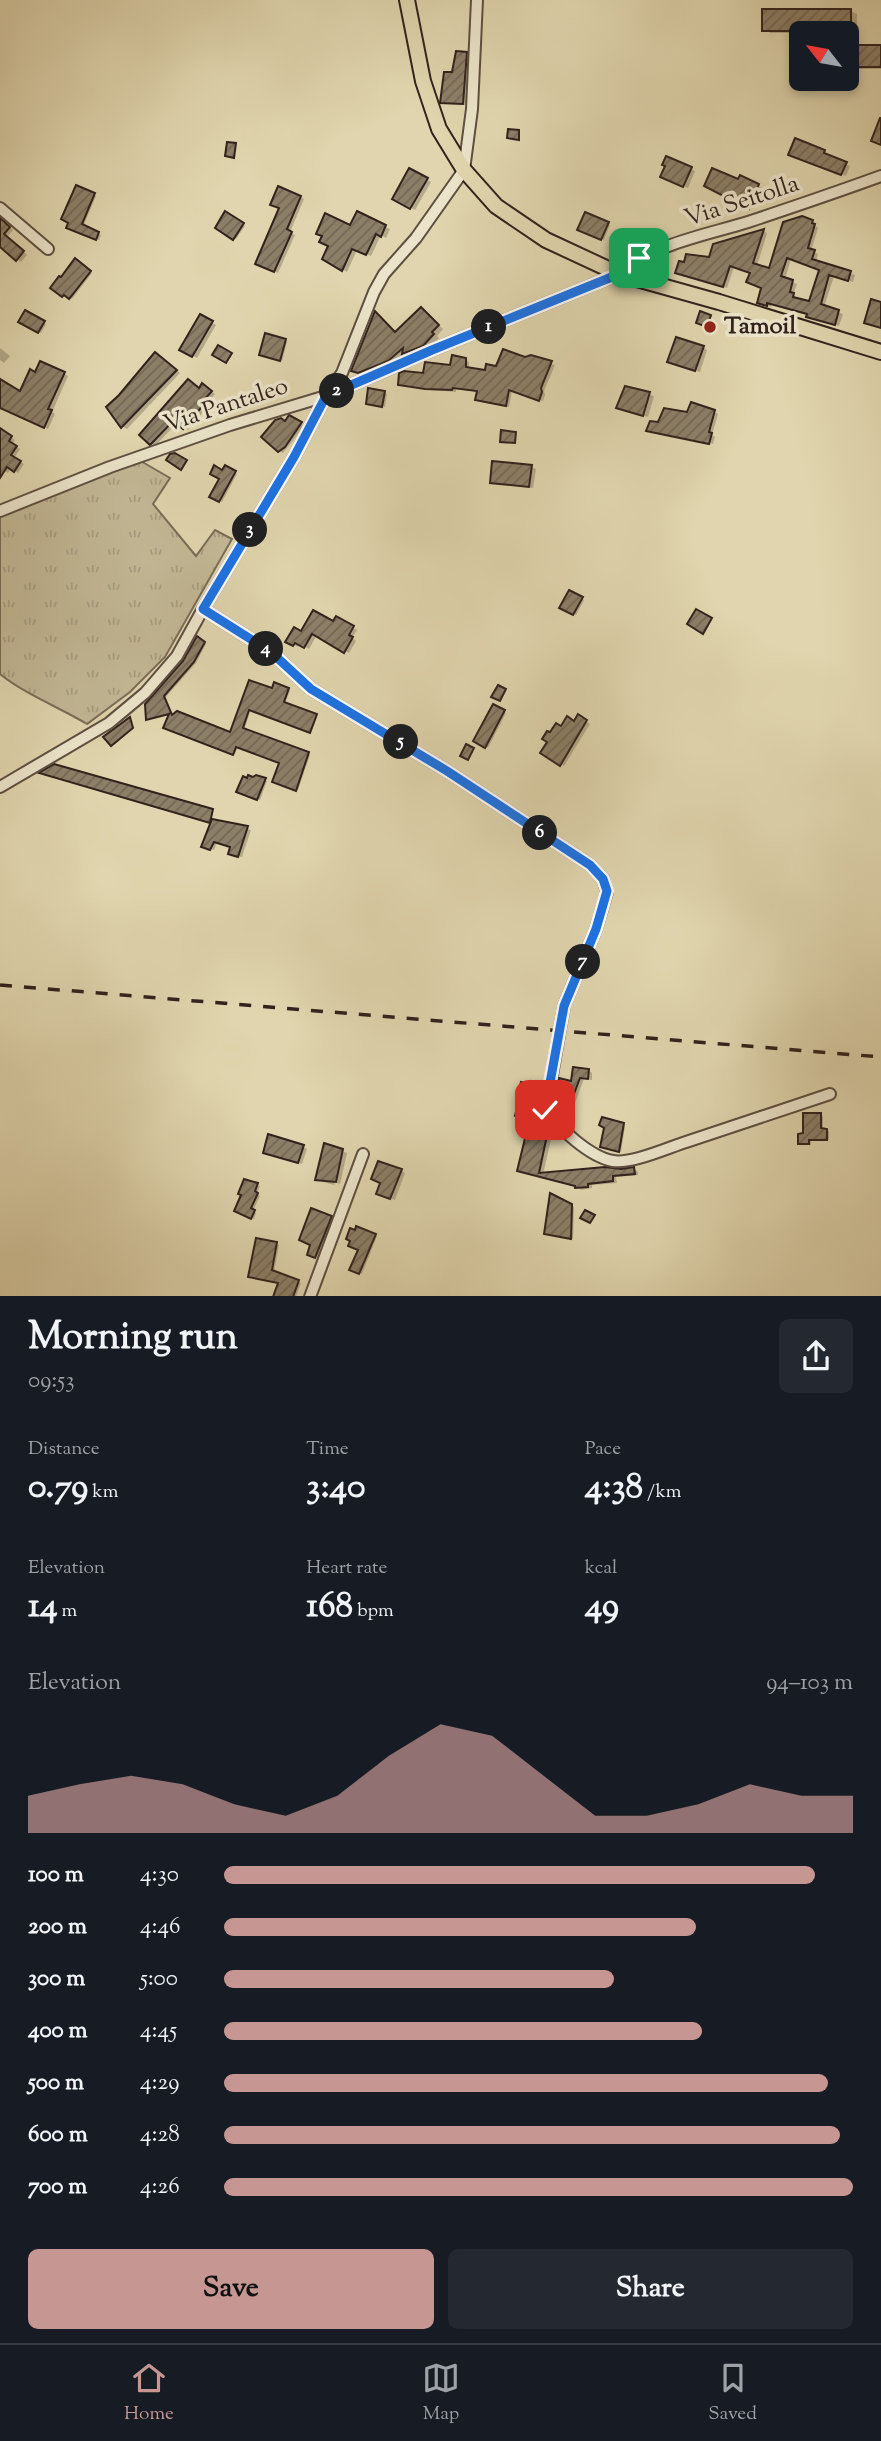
<!DOCTYPE html>
<meta charset="utf-8">
<style>
:root{--surface:#171b24;--page:#242831;--text:#f1f3f6;--muted:#9ea1a6;--line:#363941;--accent:#c59692}
body{margin:0;font-family:"Sorts Mill Goudy",serif;background:var(--page);color:var(--text);height:100vh;display:flex;flex-direction:column;font-size:26px;white-space:nowrap}
*{box-sizing:border-box;margin:0}
p{font-size:23px;color:var(--muted)}
.icon{flex:none;width:38px;height:38px;fill:none;stroke:currentColor;stroke-width:2;stroke-linecap:round;stroke-linejoin:round}
.map{position:relative;height:1296px;overflow:hidden}
.side{display:flex;flex-direction:column;background:var(--surface);flex:1}
.side>*{flex:none}
.needle{width:46px;rotate:301deg}
.tools{position:absolute;left:789px;top:21px;display:grid;gap:14px}
.tools a{display:grid;place-items:center;width:70px;height:70px;border-radius:10px;background:var(--surface);box-shadow:0 4px 10px #0003;font-size:35px}
.pin{position:absolute;display:grid;place-items:center;width:60px;height:60px;color:#fff;margin:-30px;border-radius:14px;box-shadow:0 4px 10px #0006}
.km{position:absolute;width:35px;height:35px;margin:-18px;border-radius:50%;background:#222;color:#fff;font-size:19px;line-height:35px;text-align:center}
.round{display:grid;place-items:center;flex:none;width:74px;height:74px;border-radius:10px;background:var(--page)}
.headline{display:flex;align-items:center;justify-content:space-between;height:119px;padding:0 28px}
h1{font-size:38px;font-weight:700;line-height:52px}
.figures{display:grid;grid-template-columns:repeat(3,1fr);gap:10px;height:119px;padding:7px 28px}
.figures div{display:grid;align-content:center}
.figures b{font-size:35px;font-weight:700}
.figures small{font-size:19px;font-weight:400}
.figures p{font-size:19px}
.chart{height:196px;padding:14px 28px}
.chart p{display:flex;justify-content:space-between}
.chart svg{width:100%;height:126px;margin-top:7px;fill:var(--accent);opacity:.7}
.action{display:flex;gap:14px;margin-top:auto;padding:14px 28px}
.action a{flex:1;height:80px;border-radius:10px;background:var(--accent);color:#111;font-size:28px;font-weight:700;line-height:80px;text-align:center}
.action a+a{background:var(--page);color:var(--text)}
ul{padding:0 28px;list-style:none;font-size:23px}
li{display:grid;grid-template-columns:112px 84px 1fr;align-items:center;height:52px}
li i{height:18px;border-radius:9px;background:var(--accent)}
.tab-bar{display:flex;justify-content:space-around;align-items:center;height:98px;border-top:2px solid var(--line);background:var(--surface);font-size:19px;color:var(--muted)}
.tab-bar a{display:grid;justify-items:center;gap:4px}
.tab-bar .on{color:var(--accent)}
.map>svg:first-child{display:block}
</style>
<div class="map">
<svg width="881" height="1297" viewBox="0 0 881 1297">
<defs>
<pattern id="grass-tufts" width="24" height="20" patternUnits="userSpaceOnUse" patternTransform="scale(1.75)"><rect width="24" height="20" fill="#c2b795"/><path d="M3 7l-1-3M5 7V3M7 7l1-3M15 17l-1-3M17 17v-4M19 17l1-3" fill="none" stroke="#a79d80"/></pattern>
<pattern id="building-hatch" width="6" height="6" patternUnits="userSpaceOnUse" patternTransform="scale(1.75)"><rect width="6" height="6" fill="#8c7f68"/><path d="M-1 1l2-2M0 6l6-6M5 7l2-2" fill="none" stroke="#736855"/></pattern>
</defs>
<rect width="100%" height="100%" fill="#e0d5ae"/>
<filter id="stains"><feTurbulence type="fractalNoise" baseFrequency=".00286" numOctaves="4"/><feColorMatrix values="0 0 0 0 .2 0 0 0 0 .09 0 0 0 0 .02 0 0 0 .5 -.17"/></filter>
<radialGradient id="worn" r=".72"><stop offset=".6" stop-color="#630" stop-opacity="0"/><stop offset="1" stop-color="#630" stop-opacity=".3"/></radialGradient>
<path fill="url(#grass-tufts)" stroke="#7a6c58" stroke-width="2" d="M139 460 170 478 153 504 196 556 215 530 232 539 165 657 130 692 87 724C59 707 26 695 0 674V513Z"/>
<g fill="#0003" fill-rule="evenodd">
<polygon points="851,11 857,14 857,46 881,47 881,69 847,69 847,33 770,33 764,30"/>
<polygon points="466,53 470,56 467,105 446,104 442,102 453,74"/>
<polygon points="824,152 828,154 827,157 850,166 846,176 794,156"/>
<polygon points="691,169 695,171 688,188 667,179"/>
<polygon points="410,170 431,182 415,210 394,198"/>
<polygon points="741,178 762,188 753,209 735,202"/>
<polygon points="77,188 96,196 83,227 101,235 99,240 68,228"/>
<polygon points="300,197 304,199 290,232 295,235 278,273 260,265"/>
<polygon points="226,213 245,226 236,239 217,227"/>
<polygon points="357,213 390,229 386,238 381,235 371,256 357,250 347,272 325,258 351,227"/>
<polygon points="586,214 610,225 604,240 579,229"/>
<polygon points="0,219 13,230 7,237 27,255 21,262 0,246"/>
<path d="M812 221 818 228 811 251 818 254 816 262 855 275 853 282 834 276 824 307 843 314 839 326 812 318 809 314 772 304 771 307 763 305V288L751 273 734 267 727 288 681 274 710 259 714 246 764 231 767 233 757 266 770 270ZM791 259 820 270 810 303 797 300 793 295 797 284 785 279Z"/>
<polygon points="75,261 92,273 72,299 67,295 65,297 52,287 62,279"/>
<polygon points="421,309 443,329 437,336 439,338 428,348 409,356 405,354 391,364 365,375 354,370 376,314 397,333"/>
<polygon points="26,312 46,324 41,333 21,322"/>
<polygon points="201,316 216,325 197,358 182,349"/>
<polygon points="285,340 287,342 282,361 263,356"/>
<polygon points="703,347 707,350 700,372 673,364"/>
<polygon points="0,348 10,356 4,363 0,360"/>
<polygon points="159,356 180,373 127,429 122,426"/>
<polygon points="465,359 469,362 469,369 486,372 524,359 555,365 544,391 545,395 543,401 512,391 509,407 481,402 477,399 479,392 456,389 456,392 431,390 399,384 452,367"/>
<polygon points="36,374 64,374 68,376 52,412 55,414 48,429 2,408 0,410 0,382 33,401"/>
<polygon points="207,388 215,394 206,405 208,406 188,430 178,422 155,446 151,443 199,389"/>
<polygon points="626,388 654,396 648,417 622,410"/>
<polygon points="384,393 387,394 385,407 370,405"/>
<polygon points="714,412 718,414 712,435 715,437 713,444 648,431 689,415"/>
<polygon points="291,417 304,426 283,453 279,451 286,423"/>
<polygon points="0,430 15,440 12,444 20,449 14,458 24,464 18,473 11,468 8,473 0,468"/>
<polygon points="226,467 237,474 222,502 212,496"/>
<polygon points="531,467 536,469 533,488 496,484 492,482"/>
<polygon points="570,592 584,600 576,615 562,607"/>
<polygon points="336,619 357,630 352,638 356,641 349,653 317,635 309,649 300,644 298,647 288,641 302,633 334,623"/>
<polygon points="198,639 206,644 196,663 165,698 173,717 231,735 250,683 273,690 275,684 290,690 285,704 251,709 244,730 310,755 298,790 274,781 281,762 238,747 235,754 166,728 170,714 147,719"/>
<polygon points="494,706 506,713 488,748 475,741"/>
<polygon points="579,717 590,724 564,766 542,753 562,729 575,723"/>
<polygon points="43,773 213,811 211,820 251,830 242,857 233,855 232,847 217,843 214,850 207,848 212,823"/>
<polygon points="265,780 267,781 260,800 241,793"/>
<polygon points="588,1070 592,1073 592,1080 584,1079 570,1116 564,1114 572,1083"/>
<polygon points="542,1085 546,1087 536,1124 553,1130 543,1175 634,1169 638,1172 638,1175 616,1177 617,1183 592,1185 592,1188 581,1190 577,1186 519,1170"/>
<polygon points="821,1115 823,1116 823,1130 829,1131 829,1140 811,1140 811,1145 800,1143"/>
<polygon points="623,1125 625,1126 621,1152 604,1148"/>
<polygon points="325,1145 347,1153 340,1184 335,1182 334,1185 317,1180"/>
<polygon points="303,1147 307,1149 302,1164 269,1154"/>
<polygon points="401,1170 405,1173 395,1200 382,1196"/>
<polygon points="245,1181 260,1186 257,1194 260,1196 253,1211 256,1213 254,1219 236,1210 243,1195"/>
<polygon points="551,1195 574,1207 573,1239 548,1234"/>
<polygon points="331,1217 335,1220 320,1259 313,1257 312,1245"/>
<polygon points="357,1228 377,1236 362,1274 352,1270 360,1250 356,1232"/>
<polygon points="277,1244 279,1245 274,1272 301,1283 296,1297 275,1297 280,1283 253,1277"/>
</g>
<g fill="url(#building-hatch)" stroke="#31221c" stroke-width="2" fill-rule="evenodd">
<rect x="762" y="9" width="89" height="22"/>
<rect x="847" y="45" width="34" height="22"/>
<polygon points="456,51 467,52 463,104 440,103 444,72 452,72"/>
<polygon points="880,118 881,118 881,145 871,141"/>
<polygon points="508,129 519,130 519,140 507,138"/>
<polygon points="795,138 825,150 824,153 847,162 841,175 788,155"/>
<polygon points="227,142 236,143 234,158 225,156"/>
<polygon points="666,156 692,167 683,187 660,177 665,166 662,165"/>
<polygon points="409,168 428,178 410,209 392,199"/>
<polygon points="712,168 738,179 740,175 759,184 749,209 704,186"/>
<polygon points="76,185 95,193 82,224 99,232 96,240 66,228 68,223 61,219"/>
<polygon points="278,186 301,196 287,229 292,232 274,272 255,264 279,208 270,205"/>
<polygon points="225,211 244,223 233,240 215,228"/>
<polygon points="357,211 386,225 381,237 376,234 366,255 352,249 342,271 322,259 328,246 319,242 322,236 316,234 325,213 350,225"/>
<polygon points="585,212 609,222 601,240 577,230"/>
<path d="M802 216 813 220 812 223 815 224 808 248 815 250 812 259 851 271 848 281 829 275 821 304 839 310 835 325 806 317 807 314 767 303V306L757 303 761 288 746 282 750 273 730 266 723 287 675 273 679 261 684 262 686 254 709 257 713 244 764 229 753 263 769 268 783 222ZM787 258 819 270 809 301 793 297 794 293 790 292 793 280 781 276Z"/>
<polygon points="0,218 10,227 4,234 24,251 16,261 0,247"/>
<polygon points="75,258 91,271 69,299 64,295 62,297 50,288 59,276 61,277"/>
<polygon points="871,299 881,302 881,328 864,323"/>
<polygon points="421,307 439,325 432,332 434,334 423,346 402,354 403,348 388,361 358,373 351,371 375,311 395,332"/>
<polygon points="25,310 45,321 38,333 18,322"/>
<polygon points="700,311 711,315 707,327 696,323"/>
<polygon points="200,314 213,321 192,357 179,350"/>
<polygon points="265,333 286,339 280,361 259,355"/>
<polygon points="676,337 704,346 695,371 667,362"/>
<polygon points="218,345 232,353 226,363 212,355"/>
<polygon points="503,349 525,357 531,355 552,361 541,388 542,392 539,401 509,390 506,406 475,400 477,391 453,388 452,390 425,389 398,385 399,373 404,371 423,373 425,362 450,365 452,355 466,358 466,367 485,370 486,364 496,366"/>
<polygon points="155,352 177,370 121,428 106,407 119,395"/>
<polygon points="40,361 65,372 48,409 52,410 44,428 0,408 0,379 20,391 30,369 35,372"/>
<polygon points="188,379 199,388 202,383 212,391 203,401 205,403 183,429 173,421 150,445 139,435"/>
<polygon points="625,386 650,392 643,416 616,408"/>
<polygon points="368,388 385,391 382,407 366,404"/>
<polygon points="691,402 715,410 709,432 712,433 709,444 646,431 650,421 658,422 664,408 687,412"/>
<polygon points="289,415 302,422 285,447 278,452 261,437 275,420 281,418 285,421"/>
<polygon points="0,428 12,436 9,441 17,446 11,455 21,461 14,472 7,467 0,478"/>
<polygon points="501,430 516,432 515,443 500,442"/>
<polygon points="175,453 187,460 181,470 166,460 170,454"/>
<polygon points="492,461 532,465 529,487 490,483"/>
<polygon points="214,465 222,470 225,465 236,471 219,502 209,497 219,479 210,474"/>
<polygon points="569,590 583,597 573,615 559,608"/>
<polygon points="696,609 712,618 703,634 687,624"/>
<polygon points="313,610 333,621 336,616 354,626 349,635 353,637 344,653 312,634 304,648 295,643 293,646 285,642 294,627 301,631"/>
<polygon points="197,636 205,642 194,662 164,696 172,715 177,711 230,732 249,680 272,688 274,682 289,688 284,702 317,714 310,733 249,710 243,728 309,752 296,791 272,782 279,763 236,747 233,755 163,728 169,714 146,720 145,704 183,661"/>
<polygon points="498,685 506,689 500,701 491,697"/>
<polygon points="493,704 505,710 485,748 473,741"/>
<polygon points="578,714 587,720 560,766 540,753 547,742 542,739 547,731 550,732 556,723 561,726 567,716 574,721"/>
<polygon points="130,717 133,728 111,746 103,737"/>
<polygon points="466,744 474,748 468,760 460,756"/>
<polygon points="54,764 213,809 210,823 39,773"/>
<polygon points="248,775 253,777 256,775 266,778 257,800 236,792 243,776 247,778"/>
<polygon points="212,819 248,826 238,857 228,854 230,847 214,842 210,850 201,847"/>
<polygon points="573,1067 589,1069 588,1079 580,1078 566,1115 558,1112 554,1107 559,1078 571,1081"/>
<polygon points="531,1081 543,1083 533,1121 549,1126 539,1173 605,1167 621,1169 634,1167 635,1174 613,1176 613,1181 588,1184 588,1187 575,1188 575,1186 517,1171 529,1122 515,1116 518,1103 516,1102 521,1082 530,1084"/>
<polygon points="803,1113 821,1113 821,1128 827,1129 827,1140 809,1140 809,1144 798,1144 798,1134 803,1133"/>
<polygon points="602,1117 624,1123 619,1152 600,1147 604,1128 599,1125"/>
<polygon points="268,1134 304,1145 298,1163 263,1153"/>
<polygon points="324,1143 343,1149 336,1182 315,1180"/>
<polygon points="378,1161 402,1169 390,1199 376,1194 380,1183 371,1179"/>
<polygon points="244,1179 258,1183 255,1191 258,1193 251,1208 255,1210 251,1219 234,1211 241,1195 238,1194"/>
<polygon points="550,1193 572,1204 571,1239 544,1234"/>
<polygon points="311,1208 332,1216 315,1258 307,1255 310,1245 299,1240"/>
<polygon points="585,1210 595,1215 590,1223 580,1218"/>
<polygon points="356,1226 376,1234 359,1274 349,1270 358,1250 348,1246 350,1241 346,1239 350,1228 355,1230"/>
<polygon points="256,1238 277,1242 272,1270 299,1280 293,1297 273,1297 278,1283 248,1277"/>
</g>
<g fill="none" stroke-linecap="round" stroke-linejoin="round">
<g stroke="#5d4f40" stroke-width="14">
<g id="minor">
<polyline points="0,208 48,249"/>
<path d="M0 511 110 467 230 425 326 396 432 350 619 274C653 244 706 235 748 222 793 207 837 192 881 176"/>
<path d="M203 609 271 652 311 689 447 771 590 865 603 879 607 892 596 929 564 1006 546 1109C558 1128 590 1157 613 1161 632 1164 667 1148 686 1142 734 1126 782 1110 830 1094"/>
<polyline points="0,787 109,723 145,693 177,656 203,609 294,457 326,396 342,373 374,292 384,274 416,238 464,170 472,109 477,0"/>
<polyline points="310,1297 363,1154"/>
</g>
</g>
<g stroke="#31221c" stroke-width="18">
<polyline id="major" points="407,0 423,81 439,129 464,170 496,206 546,240 619,274 719,302 881,352"/>
</g>
<use href="#minor" stroke="#ebe4ca" stroke-width="10"/>
<use href="#major" stroke="#e0d5ae" stroke-width="14"/>
<polyline stroke="#31221c" stroke-width="3.5" stroke-dasharray="12 12" stroke-linecap="butt" points="0,985 881,1057"/>
</g>
<g fill="none" stroke-linecap="round" stroke-linejoin="round">
<g stroke="#fff" stroke-width="14">
<polyline id="route" points="545,1110 564,1006 596,929 607,891 603,879 590,865 447,771 311,689 271,652 203,609 294,457 326,396 432,350 619,274 639,258"/>
</g>
<use href="#route" stroke="#1a73e8" stroke-width="9"/>
</g>
<circle fill="#8f2418" stroke="#ebe4ca" stroke-width="2.5" cx="710" cy="327" r="7"/>
<g text-anchor="middle" dominant-baseline="central" stroke-width="7" stroke-linejoin="round" paint-order="stroke">
<g font-size="24" fill="#31221c" stroke="#ebe4ca">
<text transform="translate(742 202) rotate(-18)">Via Seitolla</text>
<text transform="translate(226 406) rotate(-18)">Via Pantaleo</text>
</g>
<g font-size="24" font-weight="bold" fill="#31221c" stroke="#ebe4ca" text-anchor="start">
<text x="724" y="327">Tamoil</text>
</g>
</g>
<rect width="100%" height="100%" filter="url(#stains)"/>
<rect width="100%" height="100%" fill="url(#worn)"/>
</svg>
<div class="tools">
<a><svg class="needle" viewBox="-14 -14 28 28"><path d="M0-13l5 13h-10z" fill="#e53935"/><path d="M0 13l5-13h-10z" fill="#9ea1a6"/></svg></a>
</div>
<div class="pin" style="left:639px;top:258px;background:#1e9e55"><svg class="icon" aria-label="arrive" viewBox="0 0 24 24"><path d="M6 21V4h12l-3 4 3 4H6"/></svg></div>
<div class="pin" style="left:545px;top:1110px;background:#d93025"><svg class="icon" aria-label="check" viewBox="0 0 24 24"><path d="M5 12l5 5 9-10"/></svg></div>
<b class="km" style="left:489px;top:327px">1</b>
<b class="km" style="left:337px;top:391px">2</b>
<b class="km" style="left:250px;top:530px">3</b>
<b class="km" style="left:266px;top:649px">4</b>
<b class="km" style="left:401px;top:742px">5</b>
<b class="km" style="left:540px;top:833px">6</b>
<b class="km" style="left:583px;top:962px">7</b>
</div>
<section class="side">
<div class="headline"><div><h1>Morning run</h1><p>09:53</p></div><a class="round"><svg class="icon" aria-label="share" viewBox="0 0 24 24"><path d="M12 15V3M7 8l5-5 5 5M5 13v7h14v-7"/></svg></a></div>
<div class="figures">
<div><p>Distance</p><b>0.79<small> km</small></b></div>
<div><p>Time</p><b>3:40</b></div>
<div><p>Pace</p><b>4:38<small> /km</small></b></div>
</div>
<div class="figures">
<div><p>Elevation</p><b>14<small> m</small></b></div>
<div><p>Heart rate</p><b>168<small> bpm</small></b></div>
<div><p>kcal</p><b>49</b></div>
</div>
<div class="chart"><p><span>Elevation</span>94–103 m</p>
<svg viewBox="0 0 160 44" preserveAspectRatio="none"><path d="M0 44V31L10 27L20 24L30 27L40 34L50 38L60 31L70 17L80 6L90 10L100 24L110 38L120 38L130 34L140 27L150 31L160 31V44z"/></svg>
</div>
<ul>
<li><b>100 m</b>4:30<i style="width:94%"></i></li>
<li><b>200 m</b>4:46<i style="width:75%"></i></li>
<li><b>300 m</b>5:00<i style="width:62%"></i></li>
<li><b>400 m</b>4:45<i style="width:76%"></i></li>
<li><b>500 m</b>4:29<i style="width:96%"></i></li>
<li><b>600 m</b>4:28<i style="width:98%"></i></li>
<li><b>700 m</b>4:26<i style="width:100%"></i></li>
</ul>
<div class="action"><a>Save</a><a>Share</a></div>
</section>
<nav class="tab-bar">
<a class="on"><svg class="icon" aria-label="home" viewBox="0 0 24 24"><path d="M3 11l9-7 9 7M6 9v11h12V9"/></svg>Home</a>
<a><svg class="icon" aria-label="map" viewBox="0 0 24 24"><path d="M3 6l6-2 6 2 6-2v14l-6 2-6-2-6 2zM9 4v14M15 6v14"/></svg>Map</a>
<a><svg class="icon" aria-label="saved" viewBox="0 0 24 24"><path d="M7 4h10v16l-5-4-5 4z"/></svg>Saved</a>
</nav>
